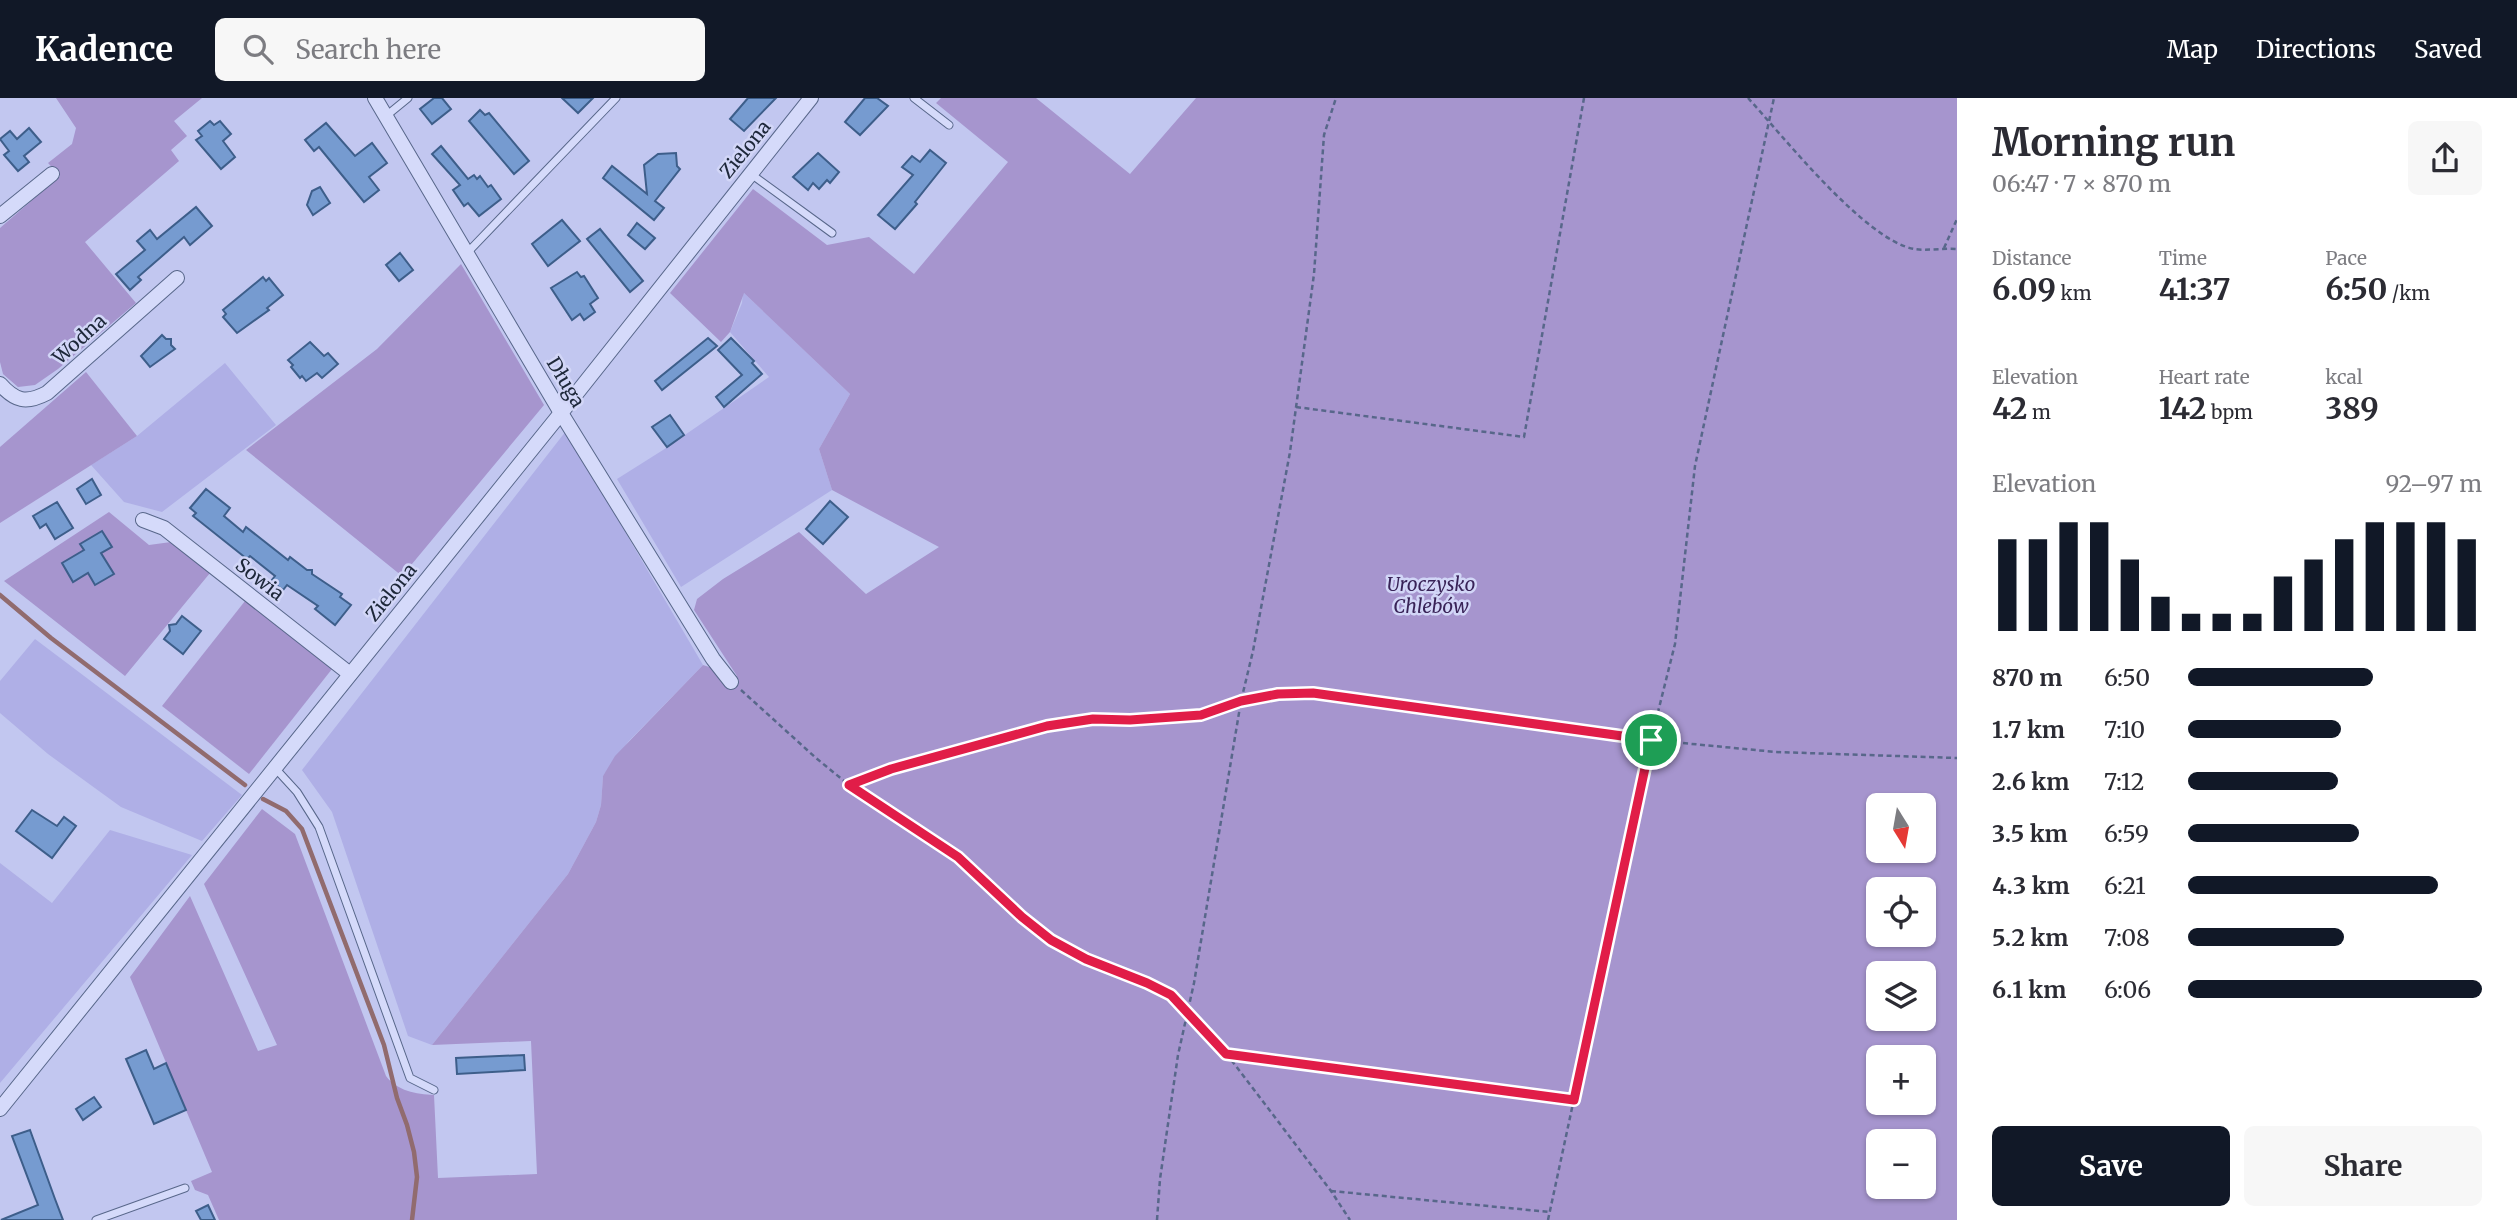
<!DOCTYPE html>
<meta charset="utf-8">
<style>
:root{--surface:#fff;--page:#f7f7f7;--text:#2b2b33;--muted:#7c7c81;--accent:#111827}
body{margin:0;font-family:Merriweather,serif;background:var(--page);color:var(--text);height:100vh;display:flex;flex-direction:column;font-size:26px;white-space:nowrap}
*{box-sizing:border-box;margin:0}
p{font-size:23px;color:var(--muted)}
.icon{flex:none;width:38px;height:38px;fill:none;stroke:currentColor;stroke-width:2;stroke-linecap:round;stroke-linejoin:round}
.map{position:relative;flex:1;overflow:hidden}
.details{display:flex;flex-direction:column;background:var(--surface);width:560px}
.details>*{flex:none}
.needle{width:46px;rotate:169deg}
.controls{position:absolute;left:1866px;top:695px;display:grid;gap:14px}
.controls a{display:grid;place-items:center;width:70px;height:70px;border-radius:10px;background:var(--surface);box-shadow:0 2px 5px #0004;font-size:35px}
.pin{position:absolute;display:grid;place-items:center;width:60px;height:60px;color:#fff;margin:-30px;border:4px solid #fff;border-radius:50%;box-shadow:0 2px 7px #0007}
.round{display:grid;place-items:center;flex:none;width:74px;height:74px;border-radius:10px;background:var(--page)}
.summary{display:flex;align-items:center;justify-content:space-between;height:119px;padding:0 35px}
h1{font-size:38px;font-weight:700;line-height:52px}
.stats{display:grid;grid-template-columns:repeat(3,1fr);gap:10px;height:119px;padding:7px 35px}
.stats div{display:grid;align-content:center}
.stats b{font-size:30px;font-weight:700}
.stats small{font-size:19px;font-weight:400}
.stats p{font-size:19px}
.chart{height:196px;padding:14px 35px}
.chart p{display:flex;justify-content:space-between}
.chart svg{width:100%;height:126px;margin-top:7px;stroke:var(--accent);stroke-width:6}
.button{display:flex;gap:14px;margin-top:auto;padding:14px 35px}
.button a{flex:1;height:80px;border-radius:10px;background:var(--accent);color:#fff;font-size:28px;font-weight:700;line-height:80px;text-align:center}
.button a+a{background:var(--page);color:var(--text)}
ul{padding:0 35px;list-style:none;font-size:23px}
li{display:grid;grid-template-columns:112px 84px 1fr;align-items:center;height:52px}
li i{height:18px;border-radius:9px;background:var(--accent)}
header{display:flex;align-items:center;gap:42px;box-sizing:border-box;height:98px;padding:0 35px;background:var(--accent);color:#fff}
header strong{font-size:33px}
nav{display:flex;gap:38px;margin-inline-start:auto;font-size:24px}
.search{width:490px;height:63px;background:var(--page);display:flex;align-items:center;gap:18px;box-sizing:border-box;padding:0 24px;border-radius:10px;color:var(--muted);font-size:26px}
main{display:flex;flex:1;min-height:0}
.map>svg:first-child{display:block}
</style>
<header>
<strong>Kadence</strong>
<div class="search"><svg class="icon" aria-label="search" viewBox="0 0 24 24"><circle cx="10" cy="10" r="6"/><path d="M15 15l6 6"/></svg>Search here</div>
<nav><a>Map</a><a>Directions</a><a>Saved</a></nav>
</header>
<main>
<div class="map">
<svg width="1957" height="1122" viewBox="0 0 1957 1122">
<rect width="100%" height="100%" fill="#c2c7f0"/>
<g fill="#afafe6">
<polygon points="743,194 850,296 819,351 832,392 681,489 617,381 663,352 769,279 730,234 742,205"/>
<polygon points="225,265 276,327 162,414 124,404 91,367 137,338"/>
<polygon points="566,333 703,567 628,644 603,678 601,707 596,724 568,776 432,947 408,938 332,714 302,672"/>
<polygon points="35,541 242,697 202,743 121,709 48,656 0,615 0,583"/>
<polygon points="110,732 192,757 0,985 0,765 52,805"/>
</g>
<g fill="#a695ce" fill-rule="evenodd">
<polygon points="56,0 202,0 174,23 187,38 171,52 179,63 85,144 136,205 58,271 35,287 18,289 3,276 0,264 0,130 60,78 48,65 72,46 76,30"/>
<path d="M941 0H1036L1130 76 1196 0H1957V1122H219L208 1097 195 1092 191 1083 212 1074 130 879 190 798 258 953 277 947 204 786 262 711 295 736 386 978C397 993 416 996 434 997L438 1080 537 1076 531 943 432 947 568 776 596 724 601 707 603 678 615 658 703 567 737 578 694 512 697 501 723 481 799 434 866 496 939 449 832 392 819 351 850 296 744 195 730 234 721 244 670 195 753 91 827 147 869 139 914 176 1008 64 936 5ZM1878 707H1923V752H1878ZM1878 791H1923V836H1878ZM1878 875H1923V920H1878ZM1878 959H1923V1004H1878ZM1878 1043H1923V1088H1878Z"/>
<polygon points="461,166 544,307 402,478 246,352 377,251"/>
<polygon points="86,274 137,338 0,425 0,349"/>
<polygon points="109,414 149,447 171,444 210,475 125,578 4,483"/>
<polygon points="245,503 332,571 249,676 162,608"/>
</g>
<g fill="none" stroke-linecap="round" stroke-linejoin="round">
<g stroke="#916b6e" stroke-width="4.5">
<polyline points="0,497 51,540 245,687"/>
<polyline points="263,701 286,713 302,731 384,947 397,1000 407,1027 414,1054 417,1079 412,1122"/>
</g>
</g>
<g fill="#769bd0" stroke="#3d5e8a" stroke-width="2">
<polygon points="434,0 442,0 451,11 432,26 420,11"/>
<polygon points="562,0 593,0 578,15"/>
<polygon points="748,0 776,0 744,33 730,21"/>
<polygon points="865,0 877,0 888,8 860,37 845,24"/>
<polygon points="480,12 485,17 489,15 529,63 514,76 469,23"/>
<polygon points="210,23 214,27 220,23 231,36 223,43 235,59 221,71 196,42 202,38 198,33"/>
<polygon points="326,25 355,58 372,45 387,65 369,79 379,92 364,104 319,49 314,53 305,42"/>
<polygon points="29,30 41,44 24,58 29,64 18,73 4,57 9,53 0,41 10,33 17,41"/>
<polygon points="441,48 468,81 474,77 477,81 480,78 488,89 491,87 501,101 479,118 468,105 464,108 453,92 460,87 432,56"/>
<polygon points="930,52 946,65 915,104 917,106 895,131 878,117 913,77 902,69 912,58 920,64"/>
<polygon points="676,55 677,68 680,71 655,103 664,110 654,122 603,80 612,68 647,96 644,67 658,56"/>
<polygon points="818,55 839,74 830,85 827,82 819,91 813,85 808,92 793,79"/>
<polygon points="320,89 330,105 313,117 307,107 312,93"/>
<polygon points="196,109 212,128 190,147 184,139 138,179 141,182 130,192 116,176 145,152 137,143 150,132 157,141"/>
<polygon points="562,122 580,143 548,168 532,146"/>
<polygon points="637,125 655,140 645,151 628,137"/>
<polygon points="600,131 643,183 630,194 587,141"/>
<polygon points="400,155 413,172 399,183 386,167"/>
<polygon points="577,174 581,179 584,178 598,200 590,206 595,214 584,222 580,216 572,222 551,190"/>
<polygon points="263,179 266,183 269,180 283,197 267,210 269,212 237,235 223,219 226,216 223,212"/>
<polygon points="162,237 166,241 171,241 171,247 175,251 150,269 141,258"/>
<polygon points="708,240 717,248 662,292 655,283"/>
<polygon points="731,240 754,263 752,265 762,276 724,309 716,299 742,277 718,252"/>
<polygon points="310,244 324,258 328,255 338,266 322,280 317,275 306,283 302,278 300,280 291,269 293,267 288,262"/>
<polygon points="670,317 684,337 667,349 652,329"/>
<polygon points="92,381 101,397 86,406 77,391"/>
<polygon points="206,391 230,410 224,418 243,434 246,429 288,462 290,459 307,472 312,472 312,476 342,496 340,499 351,507 335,527 315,511 318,508 287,487 283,492 271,483 275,478 250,458 247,461 193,418 196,415 190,410"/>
<polygon points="830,403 848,419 823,446 806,431"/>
<polygon points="57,404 73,430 55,441 46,426 40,430 33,418"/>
<polygon points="102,433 112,449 101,455 114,476 95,487 88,475 73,484 62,465 84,452 80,446"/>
<polygon points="182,518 201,533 183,556 164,541 170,533 169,527 176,526"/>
<polygon points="32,712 57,728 64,719 76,728 52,760 16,733"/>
<polygon points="146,952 154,971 166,965 186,1012 154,1026 126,961"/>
<polygon points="524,957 525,972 457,976 456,960"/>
<polygon points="94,999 101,1009 83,1022 76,1011"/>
<polygon points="30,1032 55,1101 63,1122 1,1122 38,1107 12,1038"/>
<polygon points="208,1107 215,1122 201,1122 196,1113"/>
</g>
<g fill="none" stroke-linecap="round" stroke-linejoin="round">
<g stroke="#58678a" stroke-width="9">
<g id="service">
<polyline points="914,0 949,27"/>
<polyline points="386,18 408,0"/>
<polyline points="751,76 832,135"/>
<polyline points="467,155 616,0"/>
<polyline points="275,670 297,694 319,729 410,980 434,992"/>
<polyline points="96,1122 185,1090"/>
</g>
</g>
<g stroke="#58678a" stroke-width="16">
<g id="minor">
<polyline points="375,0 561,315 713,561 731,584"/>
<polyline points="0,118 52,76"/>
<path d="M0 286C15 303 26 306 47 295L177 180"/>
<polyline points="143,422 164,430 350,576"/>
<polyline points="0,1011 561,315 811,0"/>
</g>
</g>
<g stroke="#58678a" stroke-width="2.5" stroke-dasharray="5 3.5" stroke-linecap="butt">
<path d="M1748 0C1783 38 1865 142 1914 151 1927 153 1943 150 1957 151"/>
<polyline points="1944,150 1957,121"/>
<polyline points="1296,309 1524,339 1584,0"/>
<polyline points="741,592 816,660 849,687 958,759 1022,819 1051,842 1086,861 1147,885 1171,897 1226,955 1331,1093 1350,1122"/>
<polyline points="849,687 891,671 1047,628 1093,621 1131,622 1201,617 1241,603 1278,596 1313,595 1651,642 1776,654 1957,660"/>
<polyline points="1226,955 1573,1002"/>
<polyline points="1331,1093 1550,1114"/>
<polyline points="1157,1122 1160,1081 1178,957 1194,885 1241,603 1253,553 1290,354 1314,176 1324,37 1336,0"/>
<polyline points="1548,1122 1651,642 1675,546 1695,368 1774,0"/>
</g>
<use href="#service" stroke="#d5dafa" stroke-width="7"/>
<use href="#minor" stroke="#d5dafa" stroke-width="14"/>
</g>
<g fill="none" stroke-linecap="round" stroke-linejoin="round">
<g stroke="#fff" stroke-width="14">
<polygon id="route" points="1313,595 1651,642 1574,1002 1226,956 1171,897 1147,885 1086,861 1051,842 1022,819 958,759 849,687 891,671 1047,628 1093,621 1130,622 1201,617 1241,603 1278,596"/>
</g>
<use href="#route" stroke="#e11d48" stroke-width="9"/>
</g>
<g text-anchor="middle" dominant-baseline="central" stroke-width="5" stroke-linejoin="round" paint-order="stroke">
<g font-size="19" fill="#1d2739" stroke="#d2d6f7">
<text transform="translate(745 51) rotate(-51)">Zielona</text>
<text transform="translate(79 241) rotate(-42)">Wodna</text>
<text transform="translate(566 284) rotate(59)">Długa</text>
<text transform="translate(260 481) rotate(38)">Sowia</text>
<text transform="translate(391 494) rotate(-51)">Zielona</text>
</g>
<g font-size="19" font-style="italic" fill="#392357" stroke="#d2d6f7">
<text x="1431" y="486">Uroczysko<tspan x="1431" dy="22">Chlebów</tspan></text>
</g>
</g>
</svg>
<div class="controls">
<a><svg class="needle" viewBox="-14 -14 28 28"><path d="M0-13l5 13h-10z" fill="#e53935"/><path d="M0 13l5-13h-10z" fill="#7c7c81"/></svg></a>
<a><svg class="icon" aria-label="locate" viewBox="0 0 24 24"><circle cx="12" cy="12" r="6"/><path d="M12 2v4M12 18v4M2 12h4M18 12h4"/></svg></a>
<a><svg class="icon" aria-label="layers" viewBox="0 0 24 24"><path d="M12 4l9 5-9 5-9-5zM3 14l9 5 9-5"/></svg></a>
<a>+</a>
<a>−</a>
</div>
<div class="pin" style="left:1651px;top:642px;background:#1e9e55"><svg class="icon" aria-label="arrive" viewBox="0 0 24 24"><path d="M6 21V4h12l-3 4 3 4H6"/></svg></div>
</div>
<section class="details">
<div class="summary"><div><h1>Morning run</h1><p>06:47 · 7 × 870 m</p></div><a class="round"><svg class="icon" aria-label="share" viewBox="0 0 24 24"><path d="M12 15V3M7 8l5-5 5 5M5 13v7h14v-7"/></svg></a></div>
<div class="stats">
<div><p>Distance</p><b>6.09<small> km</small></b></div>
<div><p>Time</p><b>41:37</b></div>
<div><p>Pace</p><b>6:50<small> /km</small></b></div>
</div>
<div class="stats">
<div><p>Elevation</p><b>42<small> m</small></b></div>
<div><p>Heart rate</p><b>142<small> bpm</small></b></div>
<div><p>kcal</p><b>389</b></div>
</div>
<div class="chart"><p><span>Elevation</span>92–97 m</p>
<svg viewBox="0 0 160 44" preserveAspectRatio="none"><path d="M5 44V12M15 44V12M25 44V6M35 44V6M45 44V19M55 44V32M65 44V38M75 44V38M85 44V38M95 44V25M105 44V19M115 44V12M125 44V6M135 44V6M145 44V6M155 44V12"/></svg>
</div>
<ul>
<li><b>870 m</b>6:50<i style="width:63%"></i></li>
<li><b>1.7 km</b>7:10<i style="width:52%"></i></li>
<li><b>2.6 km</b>7:12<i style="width:51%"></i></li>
<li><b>3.5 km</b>6:59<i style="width:58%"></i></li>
<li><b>4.3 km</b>6:21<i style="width:85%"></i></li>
<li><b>5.2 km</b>7:08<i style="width:53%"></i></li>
<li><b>6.1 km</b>6:06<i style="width:100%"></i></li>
</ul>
<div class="button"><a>Save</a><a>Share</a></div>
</section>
</main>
